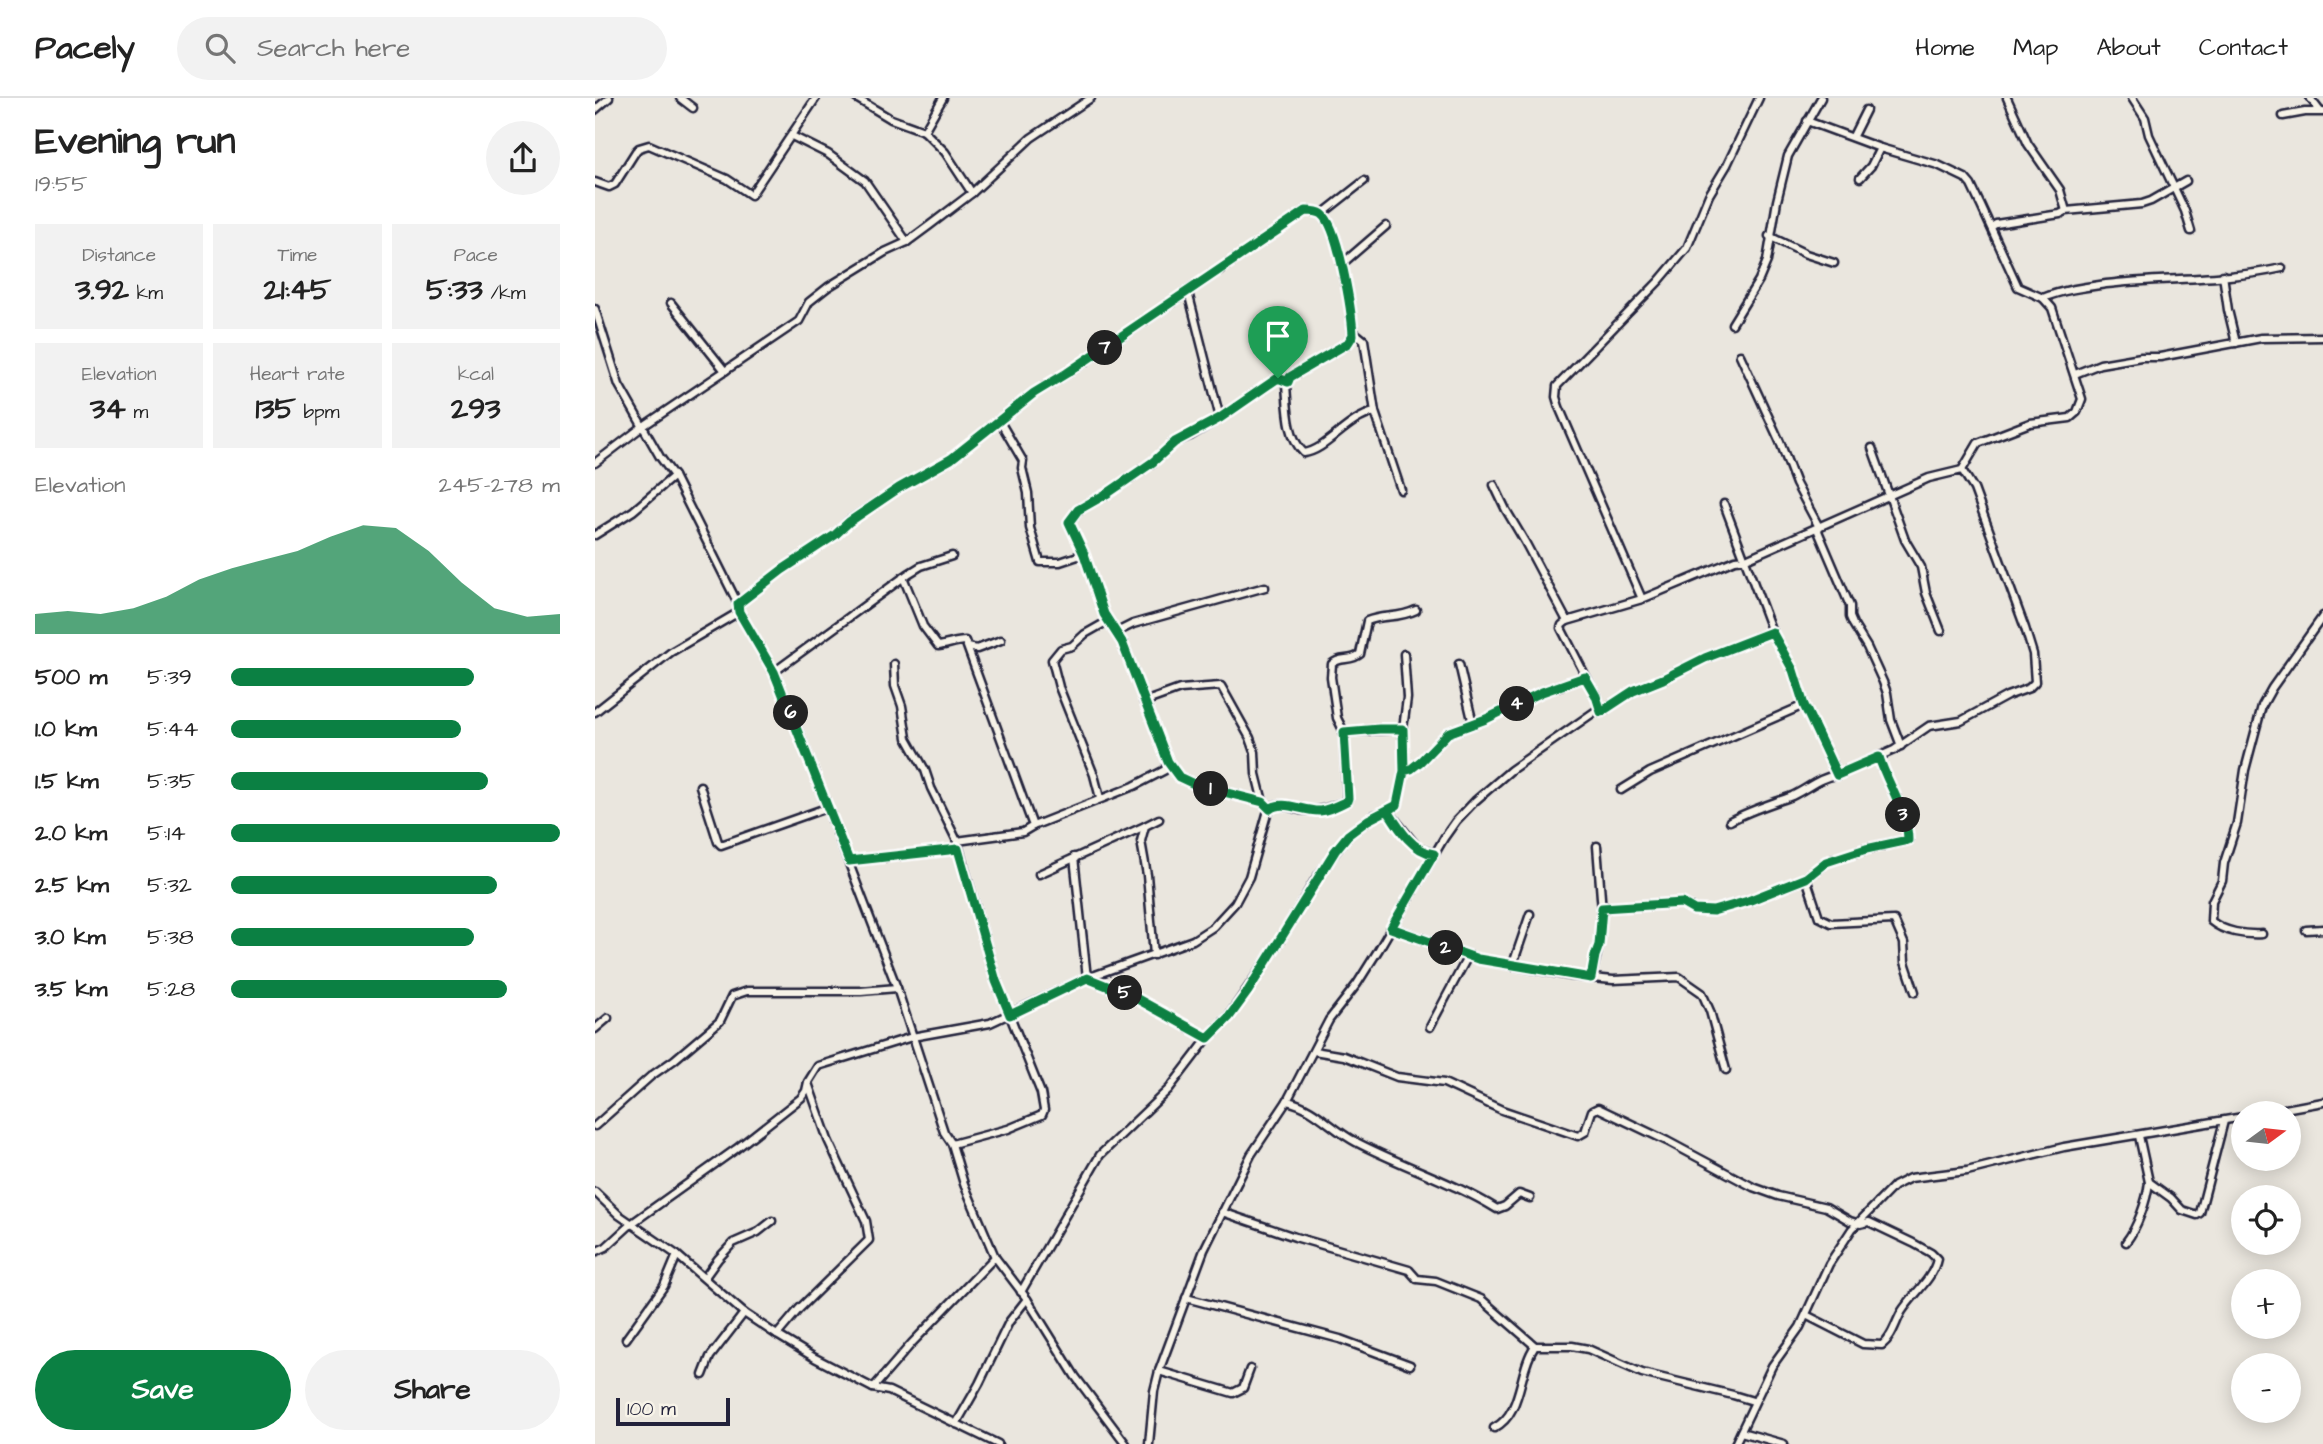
<!DOCTYPE html>
<meta charset="utf-8">
<style>
:root{--surface:#fff;--page:#f2f2f2;--text:#222;--muted:#767676;--line:#e0e0e0;--accent:#0b8043}
body{margin:0;font-family:"Architects Daughter",sans-serif;background:var(--page);color:var(--text);height:100vh;display:flex;flex-direction:column;font-size:26px;white-space:nowrap}
*{box-sizing:border-box;margin:0}
p{font-size:23px;color:var(--muted)}
.icon{flex:none;width:38px;height:38px;fill:none;stroke:currentColor;stroke-width:2;stroke-linecap:round;stroke-linejoin:round}
.map{position:relative;flex:1;overflow:hidden}
.details{display:flex;flex-direction:column;background:var(--surface);width:595px}
.details>*{flex:none}
.needle{width:46px;rotate:75deg}
.tools{position:absolute;left:1636px;top:1003px;display:grid;gap:14px}
.tools a{display:grid;place-items:center;width:70px;height:70px;border-radius:50%;background:var(--surface);box-shadow:0 4px 18px #0003;font-size:35px}
.scale{position:absolute;left:21px;bottom:18px;width:114px;box-sizing:border-box;padding-left:7px;border:4px solid #22223b;border-top:0;font-size:19px;line-height:24px;white-space:nowrap;color:#22223b;-webkit-text-stroke:5px #f7f3e8;paint-order:stroke}
.pin{position:absolute;display:grid;place-items:center;width:60px;height:60px;color:#fff;margin:-72px -30px;border-radius:50% 50% 50% 0;rotate:-45deg;box-shadow:0 0 7px #0007}
.pin .icon{rotate:45deg}
.km{position:absolute;width:35px;height:35px;margin:-18px;border-radius:50%;background:#222;color:#fff;font-size:19px;line-height:35px;text-align:center}
.round{display:grid;place-items:center;flex:none;width:74px;height:74px;border-radius:37px;background:var(--page)}
.headline{display:flex;align-items:center;justify-content:space-between;height:119px;padding:0 35px}
h1{font-size:38px;font-weight:700;line-height:52px}
.stats{display:grid;grid-template-columns:repeat(3,1fr);gap:10px;height:119px;padding:7px 35px}
.stats div{display:grid;align-content:center;border-radius:0px;background:var(--page);text-align:center}
.stats b{font-size:30px;font-weight:700}
.stats small{font-size:19px;font-weight:400}
.stats p{font-size:19px}
.chart{height:196px;padding:14px 35px}
.chart p{display:flex;justify-content:space-between}
.chart svg{width:100%;height:126px;margin-top:7px;fill:var(--accent);opacity:.7}
.button{display:flex;gap:14px;margin-top:auto;padding:14px 35px}
.button a{flex:1;height:80px;border-radius:42px;background:var(--accent);color:#fff;font-size:28px;font-weight:700;line-height:80px;text-align:center}
.button a+a{background:var(--page);color:var(--text)}
ul{padding:0 35px;list-style:none;font-size:23px}
li{display:grid;grid-template-columns:112px 84px 1fr;align-items:center;height:52px}
li i{height:18px;border-radius:9px;background:var(--accent)}
header{display:flex;align-items:center;gap:42px;box-sizing:border-box;height:98px;padding:0 35px;background:var(--surface);border-bottom:2px solid var(--line)}
header strong{font-size:33px}
nav{display:flex;gap:38px;margin-inline-start:auto;font-size:24px}
.search{width:490px;height:63px;background:var(--page);display:flex;align-items:center;gap:18px;box-sizing:border-box;padding:0 24px;border-radius:38px;color:var(--muted);font-size:26px}
main{display:flex;flex:1;min-height:0}
.map>svg:first-child{display:block}
</style>
<header>
<strong>Pacely</strong>
<div class="search"><svg class="icon" aria-label="search" viewBox="0 0 24 24"><circle cx="10" cy="10" r="6"/><path d="M15 15l6 6"/></svg>Search here</div>
<nav><a>Home</a><a>Map</a><a>About</a><a>Contact</a></nav>
</header>
<main>
<section class="details">
<div class="headline"><div><h1>Evening run</h1><p>19:55</p></div><a class="round"><svg class="icon" aria-label="share" viewBox="0 0 24 24"><path d="M12 15V3M7 8l5-5 5 5M5 13v7h14v-7"/></svg></a></div>
<div class="stats">
<div><p>Distance</p><b>3.92<small> km</small></b></div>
<div><p>Time</p><b>21:45</b></div>
<div><p>Pace</p><b>5:33<small> /km</small></b></div>
</div>
<div class="stats">
<div><p>Elevation</p><b>34<small> m</small></b></div>
<div><p>Heart rate</p><b>135<small> bpm</small></b></div>
<div><p>kcal</p><b>293</b></div>
</div>
<div class="chart"><p><span>Elevation</span>245–278 m</p>
<svg viewBox="0 0 160 44" preserveAspectRatio="none"><path d="M0 44V37L10 36L20 37L30 35L40 31L50 25L60 21L70 18L80 15L90 10L100 6L110 7L120 15L130 26L140 35L150 38L160 37V44z"/></svg>
</div>
<ul>
<li><b>500 m</b>5:39<i style="width:74%"></i></li>
<li><b>1.0 km</b>5:44<i style="width:70%"></i></li>
<li><b>1.5 km</b>5:35<i style="width:78%"></i></li>
<li><b>2.0 km</b>5:14<i style="width:100%"></i></li>
<li><b>2.5 km</b>5:32<i style="width:81%"></i></li>
<li><b>3.0 km</b>5:38<i style="width:74%"></i></li>
<li><b>3.5 km</b>5:28<i style="width:84%"></i></li>
</ul>
<div class="button"><a>Save</a><a>Share</a></div>
</section>
<div class="map">
<svg width="1728" height="1346" viewBox="0 0 1728 1346">
<rect width="100%" height="100%" fill="#eae6de"/>
<filter id="ink" filterUnits="userSpaceOnUse"><feTurbulence type="fractalNoise" baseFrequency=".0143" numOctaves="2"/><feDisplacementMap in="SourceGraphic" scale="14" xChannelSelector="R" yChannelSelector="G"/><feConvolveMatrix kernelMatrix="1 2 1 2 8 2 1 2 1" color-interpolation-filters="sRGB"/></filter>
<g filter="url(#ink)">
<g fill="none" stroke-linecap="round" stroke-linejoin="round">
<g stroke="#22223b" stroke-width="11">
<g id="minor">
<polyline points="85,0 98,10"/>
<polyline points="261,0 296,21 329,33 350,54 377,95"/>
<polyline points="1412,0 1433,46 1465,92 1471,113"/>
<polyline points="1537,0 1550,20 1554,37 1590,113 1596,133"/>
<polyline points="1715,0 1725,13"/>
<polyline points="0,12 14,0"/>
<polyline points="1688,18 1710,14 1728,14"/>
<polyline points="1212,23 1285,50 1343,67 1370,80 1376,87 1386,108 1423,189 1448,200 1457,210 1487,301 1482,314 1475,320 1435,325 1383,345 1367,372"/>
<polyline points="329,33 348,0"/>
<polyline points="197,38 233,56 270,83 312,144"/>
<polyline points="1258,38 1271,12"/>
<polyline points="1265,80 1276,68 1285,50"/>
<polyline points="0,84 14,89 20,86 41,53 44,50 54,47 132,81 156,97 221,0"/>
<polyline points="727,116 769,83"/>
<polyline points="1396,129 1401,126 1465,116 1471,113 1547,106 1556,103 1591,83"/>
<polyline points="1174,138 1211,156 1239,165"/>
<polyline points="747,166 791,128"/>
<polyline points="1628,177 1633,212 1641,245"/>
<polyline points="593,194 625,320"/>
<path d="M1448 200C1467 192 1490 189 1511 186 1569 179 1630 183 1687 170"/>
<polyline points="76,205 130,273"/>
<polyline points="0,211 24,287 65,359 79,378 143,506 144,514 179,574 200,625 302,890 349,1034 357,1046 369,1086 400,1159 432,1201 480,1278 531,1346"/>
<polyline points="1137,226 1164,182 1172,163 1182,103 1193,58 1226,0"/>
<polyline points="758,233 769,242 780,314"/>
<polyline points="1145,257 1185,344 1201,386 1224,429 1223,433 1255,508 1255,519 1258,526 1272,549 1288,584 1292,595 1296,622 1306,648"/>
<polyline points="1480,276 1505,266 1546,259 1565,259 1666,240 1728,239"/>
<polyline points="404,322 428,363 427,370 433,395 435,430 445,464 465,464 489,456"/>
<polyline points="1277,350 1310,442 1326,469 1331,495 1346,533"/>
<polyline points="0,365 47,329 204,223 214,204 233,189 290,154 312,144 335,127 377,95 436,40 496,0"/>
<polyline points="899,387 911,412 930,444 972,523"/>
<polyline points="0,437 38,413 79,378"/>
<path d="M308 479 328 528 343 548C352 547 361 543 370 543L438 728 428 734 362 743"/>
<polyline points="1047,501 964,309 961,299 962,288 1064,183 1092,150 1114,97 1132,67 1164,0"/>
<path d="M143 506 187 472 240 437 254 423 304 390 356 361 439 295 473 275 711 113C716 113 723 113 727 116 744 129 757 215 758 237L753 245 695 279 693 284"/>
<polyline points="522,534 538,526 670,489"/>
<polyline points="373,549 382,551 406,542"/>
<polyline points="299,566 300,588 307,608 312,640 330,672 336,690 362,743 401,883 446,995 449,1012 447,1017 413,1031 357,1046"/>
<polyline points="864,566 878,626"/>
<polyline points="179,574 313,476 326,468 357,458"/>
<polyline points="549,604 585,591 626,588 655,640 660,654 661,676 668,704"/>
<polyline points="0,614 76,554 144,514"/>
<polyline points="1006,614 1001,598 966,530 967,527 972,523 1047,501 1140,462 1151,461 1334,380 1367,372 1379,391 1430,530 1438,556 1440,584 1434,590 1412,598 1366,623 1334,628 1299,652 1242,677"/>
<polyline points="1006,614 1038,593 1068,581 1110,560 1177,534 1129,406"/>
<polyline points="808,631 812,600 809,556"/>
<polyline points="749,634 808,631 809,672"/>
<path d="M1284 659C1292 686 1313 714 1313 742L1271 751 1231 764 1211 780 1224 819 1236 825 1299 822 1309 845 1310 864 1320 894"/>
<polyline points="105,688 123,744 126,747 231,710"/>
<polyline points="1026,692 1055,674 1209,607"/>
<polyline points="505,700 499,677 464,589 457,562 466,551 477,548 490,536 513,523"/>
<path d="M668 704 601 687 584 679 573 664 527 544 509 516 489 456 474 424 483 412 513 395 558 364 580 344 595 338 625 320 683 280 693 284 691 287C693 309 692 339 709 355 732 352 752 320 780 314L806 392"/>
<polyline points="793,713 823,750 839,756"/>
<path d="M1135 723C1155 712 1176 706 1197 698 1212 691 1225 679 1242 677L1209 607 1198 572 1177 534"/>
<polyline points="438,728 539,688 570,672 573,664"/>
<polyline points="479,759 492,880 537,898 613,940"/>
<polyline points="254,763 363,751"/>
<polyline points="444,776 550,728"/>
<polyline points="1007,810 1087,805 1099,812 1118,813 1153,803 1211,780"/>
<polyline points="797,830 883,861 976,878 1018,882 1084,879 1107,895 1115,913 1131,972"/>
<polyline points="1711,832 1728,831"/>
<path d="M1667 836C1650 837 1629 834 1616 823L1617 803 1627 783 1629 765 1642 725 1650 672 1667 608 1677 590 1728 518"/>
<polyline points="559,857 552,777 546,743 550,728 564,721"/>
<polyline points="918,866 935,816"/>
<polyline points="996,880 1004,847 1007,813 1002,748"/>
<polyline points="835,929 873,858"/>
<polyline points="0,931 13,920"/>
<path d="M719 953 749 958 802 979 849 985 907 1012 983 1038 990 1034 997 1013 1003 1010 1072 1043 1158 1089 1183 1098 1231 1109 1255 1123 1265 1126 1274 1124 1318 1145 1336 1155 1342 1161C1338 1181 1318 1196 1307 1213 1300 1225 1298 1238 1287 1247L1268 1246 1211 1217"/>
<path d="M692 1003C720 1009 736 1031 761 1044 807 1068 858 1084 902 1111L910 1108 924 1096 935 1100"/>
<polyline points="1668,1015 1728,1004"/>
<polyline points="0,1028 56,978 79,962 125,923 137,898 152,893 266,893 302,890"/>
<polyline points="1544,1038 1554,1084 1576,1100 1587,1112 1602,1117 1605,1115 1629,1023"/>
<polyline points="0,1094 24,1117 82,1157 149,1215 182,1237 220,1260 278,1290 294,1293 403,1346"/>
<polyline points="627,1114 700,1139 814,1172 822,1181 841,1183 886,1201 940,1248 977,1248 993,1251 1047,1275 1138,1297 1158,1303"/>
<path d="M1531 1144C1542 1130 1552 1103 1554 1084"/>
<path d="M0 1154 11 1149 36 1126 141 1051 206 1000 211 993 213 984 223 968 317 939 395 925 492 880 598 842 618 829 640 805 654 779 672 716 677 708C687 705 696 710 706 712 724 714 736 709 752 703L749 634 742 620 736 579 737 566C745 558 756 564 765 556L772 523C787 516 803 521 821 512"/>
<polyline points="110,1179 123,1161 138,1145 163,1134 177,1123"/>
<polyline points="426,1194 505,1057 574,991 613,940 633,919 684,844 720,782 753,737 780,717 793,713 802,707 809,672 816,671 826,663 853,635 891,621 947,594 990,579"/>
<polyline points="591,1200 745,1241 815,1267"/>
<polyline points="182,1237 204,1211 274,1142 271,1123 233,1042 213,985"/>
<polyline points="31,1241 69,1188 82,1157"/>
<polyline points="564,1273 638,1295 648,1290 655,1271"/>
<polyline points="108,1277 115,1259 149,1215"/>
<polyline points="278,1290 317,1245 400,1159"/>
<polyline points="361,1326 384,1286 414,1224 432,1201"/>
<path d="M899 1330C928 1316 923 1272 940 1248"/>
<polyline points="1146,1334 1189,1346"/>
<polyline points="554,1346 559,1293 564,1273 609,1152 656,1057 692,1003 734,922 762,886 784,851 849,740 861,723 880,703 916,672 1005,610"/>
<polyline points="1140,1346 1177,1268 1205,1229 1234,1166 1257,1131 1299,1088 1315,1080 1372,1073 1469,1049 1648,1019"/>
</g>
</g>
<use href="#minor" stroke="#f7f3e8" stroke-width="6"/>
</g>
</g>
<g fill="none" stroke-linecap="round" stroke-linejoin="round" filter="url(#ink)">
<g stroke="#fff" stroke-width="14">
<path id="route" d="M683 280 625 320 580 344 558 364 513 395 483 412 474 424 489 456 509 516 527 544 573 664 584 679 601 687 668 704 675 711C687 701 709 714 725 713 735 712 743 707 752 703L753 700 749 634 784 631H808L809 673 802 707 793 713C803 729 818 754 839 756L796 830 883 861 996 880 1000 858 1004 847 1007 810 1087 805 1099 812 1118 813 1153 803 1211 780 1231 764 1271 751 1313 742C1313 714 1292 686 1284 659L1242 677 1209 607 1198 572 1177 534 1110 560 1068 581 1038 593 1006 614 1001 598 990 579 947 594 891 621 853 635 826 663 816 671 809 673 802 707 773 722 753 737 740 753 653 893 634 919 613 940 537 898 492 880 415 917 401 883 363 751 254 763 179 574 144 514 143 506 187 472 240 437 254 424 304 390 356 361 439 295 472 275 711 113C716 113 723 113 727 116 744 129 757 216 758 237L753 245 695 279 693 284 683 280"/>
</g>
<use href="#route" stroke="#0b8043" stroke-width="9"/>
</g>
</svg>
<div class="tools">
<a><svg class="needle" viewBox="-14 -14 28 28"><path d="M0-13l5 13h-10z" fill="#e53935"/><path d="M0 13l5-13h-10z" fill="#767676"/></svg></a>
<a><svg class="icon" aria-label="locate" viewBox="0 0 24 24"><circle cx="12" cy="12" r="6"/><path d="M12 2v4M12 18v4M2 12h4M18 12h4"/></svg></a>
<a>+</a>
<a>−</a>
</div>
<div class="scale">100 m</div>
<div class="pin" style="left:683px;top:280px;background:#1e9e55"><svg class="icon" aria-label="arrive" viewBox="0 0 24 24"><path d="M6 21V4h12l-3 4 3 4H6"/></svg></div>
<b class="km" style="left:616px;top:691px">1</b>
<b class="km" style="left:851px;top:850px">2</b>
<b class="km" style="left:1308px;top:717px">3</b>
<b class="km" style="left:922px;top:606px">4</b>
<b class="km" style="left:530px;top:895px">5</b>
<b class="km" style="left:196px;top:615px">6</b>
<b class="km" style="left:510px;top:250px">7</b>
</div>
</main>
